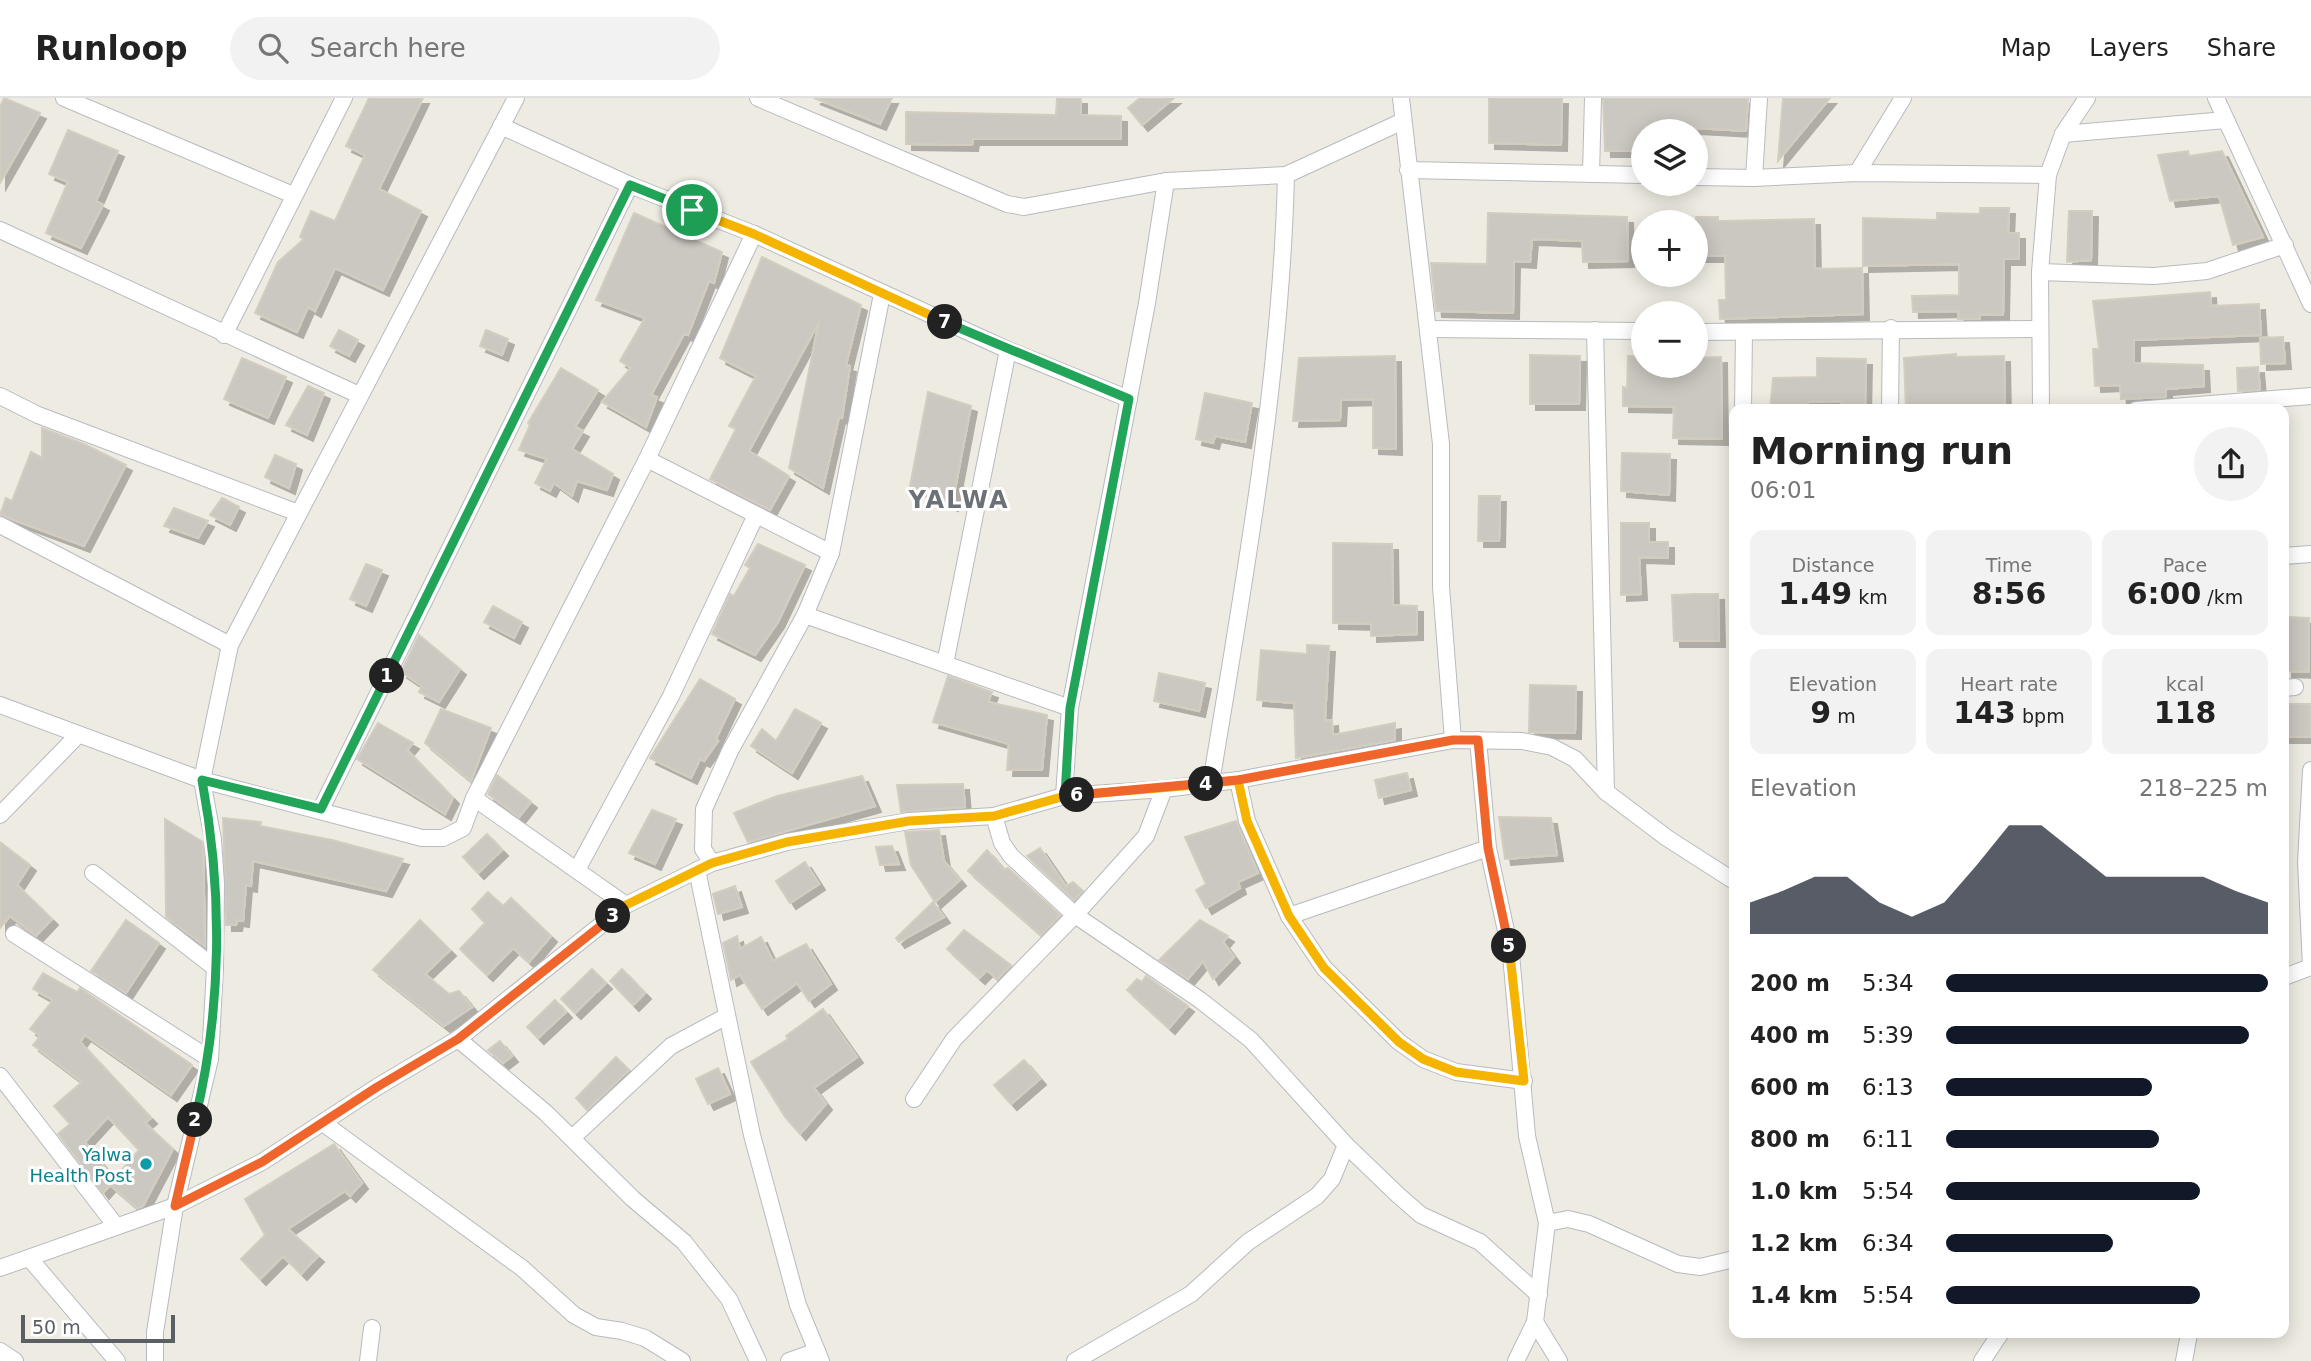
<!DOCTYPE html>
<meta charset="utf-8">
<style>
:root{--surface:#fff;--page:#f2f2f2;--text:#222;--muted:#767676;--line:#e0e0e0;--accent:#111827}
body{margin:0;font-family:"DejaVu Sans",sans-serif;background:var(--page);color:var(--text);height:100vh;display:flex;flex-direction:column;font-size:26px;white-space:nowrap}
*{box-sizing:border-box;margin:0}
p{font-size:23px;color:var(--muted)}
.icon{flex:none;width:38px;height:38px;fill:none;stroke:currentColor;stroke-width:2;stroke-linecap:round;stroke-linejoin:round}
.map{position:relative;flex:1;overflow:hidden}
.panel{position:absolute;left:1729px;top:306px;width:560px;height:934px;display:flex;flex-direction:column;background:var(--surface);border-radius:14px;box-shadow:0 4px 18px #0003}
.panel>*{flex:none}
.controls{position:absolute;left:1631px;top:21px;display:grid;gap:14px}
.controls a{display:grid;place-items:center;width:77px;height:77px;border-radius:50%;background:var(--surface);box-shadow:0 4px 18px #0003;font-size:35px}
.scale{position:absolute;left:21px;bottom:18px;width:154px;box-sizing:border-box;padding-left:7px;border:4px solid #5a5f64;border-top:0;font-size:19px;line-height:24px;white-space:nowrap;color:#5a5f64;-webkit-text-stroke:5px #fff;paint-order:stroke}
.pin{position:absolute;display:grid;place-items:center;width:60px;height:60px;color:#fff;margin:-30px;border:4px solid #fff;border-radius:50%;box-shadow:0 2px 7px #0007}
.km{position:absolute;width:35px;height:35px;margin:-18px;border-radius:50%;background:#222;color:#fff;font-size:19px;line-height:35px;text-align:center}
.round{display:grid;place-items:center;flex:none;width:74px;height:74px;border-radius:37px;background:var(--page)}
.headline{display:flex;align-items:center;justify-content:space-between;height:119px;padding:0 21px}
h1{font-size:38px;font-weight:800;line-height:52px}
.stats{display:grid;grid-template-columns:repeat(3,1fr);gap:10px;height:119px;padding:7px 21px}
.stats div{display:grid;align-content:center;border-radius:14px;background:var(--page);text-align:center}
.stats b{font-size:30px;font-weight:800}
.stats small{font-size:19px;font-weight:400}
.stats p{font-size:19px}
.chart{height:196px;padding:14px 21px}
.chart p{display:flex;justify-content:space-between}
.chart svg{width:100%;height:126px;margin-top:7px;fill:var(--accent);opacity:.7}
ul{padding:0 21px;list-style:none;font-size:23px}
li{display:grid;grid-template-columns:112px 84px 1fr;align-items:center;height:52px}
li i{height:18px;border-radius:9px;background:var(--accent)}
header{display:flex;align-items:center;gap:42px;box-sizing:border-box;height:98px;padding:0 35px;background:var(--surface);border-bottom:2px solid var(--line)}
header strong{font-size:33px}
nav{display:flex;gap:38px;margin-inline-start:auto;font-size:24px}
.search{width:490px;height:63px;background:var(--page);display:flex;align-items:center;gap:18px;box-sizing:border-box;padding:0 24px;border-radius:38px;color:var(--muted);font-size:26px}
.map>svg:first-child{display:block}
</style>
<header>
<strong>Runloop</strong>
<div class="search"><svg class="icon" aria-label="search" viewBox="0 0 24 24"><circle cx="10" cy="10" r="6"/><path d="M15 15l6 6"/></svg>Search here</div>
<nav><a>Map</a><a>Layers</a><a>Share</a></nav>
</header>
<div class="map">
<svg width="2311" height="1263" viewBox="0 0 2311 1263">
<defs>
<filter id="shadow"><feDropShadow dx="6" dy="6" stdDeviation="0" flood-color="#0004"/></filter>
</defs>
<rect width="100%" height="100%" fill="#eeece2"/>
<g fill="#cbc8c1" stroke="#d3cdc0" stroke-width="2" fill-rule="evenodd" filter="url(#shadow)">
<polygon points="4,0 40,15 0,85 0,9"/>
<polygon points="369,0 423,0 379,91 421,113 383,192 335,170 315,213 308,209 297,234 255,215 278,164 304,141 300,139 311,113 335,123 365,57 346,48"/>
<polygon points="814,0 892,0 880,26"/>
<polygon points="1057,0 1081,0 1081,17 1121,18 1121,41 973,41 972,47 906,46 906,14 1056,17"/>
<polygon points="1140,0 1174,0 1142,27 1128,10"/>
<polygon points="1489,0 1562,0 1561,47 1489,45"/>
<polygon points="1603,0 1748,0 1746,33 1694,30 1694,33 1643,33 1643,53 1605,53"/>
<polygon points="1783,0 1830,0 1778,63"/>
<polygon points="68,32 118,53 96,103 103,107 81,150 46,135 68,84 49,76"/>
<polygon points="2188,53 2189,58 2222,53 2263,139 2233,147 2219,98 2170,103 2158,57"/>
<polygon points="1980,110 2009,110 2008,135 2019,135 2019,161 2004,161 2003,217 1980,216 1980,221 1958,221 1959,213 1913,214 1912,198 1959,197 1959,166 1863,168 1863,120 1937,122 1937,115 1980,116"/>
<polygon points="2069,113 2092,113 2091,162 2067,164"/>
<polygon points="634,115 722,154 714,185 709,183 688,237 684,236 651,297 657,299 646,329 602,304 631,270 620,263 645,220 596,202"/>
<polygon points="1488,115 1627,119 1628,163 1583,164 1582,143 1532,141 1530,164 1514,163 1513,215 1436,213 1431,165 1487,166"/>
<polygon points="1696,119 1718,119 1718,123 1814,121 1815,171 1862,170 1863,216 1720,221 1719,202 1726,202 1725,158 1696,158"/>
<polygon points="762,159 861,207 846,267 850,268 842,320 839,319 823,390 789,370 819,224 749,353 789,378 770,412 710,381 736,331 729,328 756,278 720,260"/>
<polygon points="2210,194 2211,208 2259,206 2261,237 2134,242 2134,265 2203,267 2204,288 2166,291 2166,299 2121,301 2120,287 2095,288 2093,251 2099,251 2093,203"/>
<polygon points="339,232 358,242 349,258 330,248"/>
<polygon points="486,232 508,241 502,257 480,248"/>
<polygon points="2283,239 2285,265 2261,266 2260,240"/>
<polygon points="1956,256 1956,259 2004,258 2005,312 1906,312 1904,260"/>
<polygon points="1530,257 1580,258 1579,306 1530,306"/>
<polygon points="1395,258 1396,351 1373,350 1373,301 1341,302 1340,322 1293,323 1299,260"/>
<polygon points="1628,258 1643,259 1643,268 1696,268 1696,260 1721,259 1722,341 1673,340 1674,309 1623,308 1623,289 1627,290"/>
<polygon points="242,260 286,279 268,320 224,301"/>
<polygon points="1817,260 1866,261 1865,312 1841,312 1842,303 1808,304 1808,312 1770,312 1773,280 1817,279"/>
<polygon points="2258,269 2260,292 2238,293 2237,270"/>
<polygon points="561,270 598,292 575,329 583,333 572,351 613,376 607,392 577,383 572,398 554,385 550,393 535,385 547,361 519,352 530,327 528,325"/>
<polygon points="308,288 324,295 307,337 286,327"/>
<polygon points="928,294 971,308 952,407 910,388"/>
<polygon points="1205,295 1252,305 1245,344 1215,338 1213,345 1196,341"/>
<polygon points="42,330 84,346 126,367 84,448 0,417 6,400 12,403 31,354 42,360"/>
<polygon points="1622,355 1670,356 1669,397 1621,393"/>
<polygon points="275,357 296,366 289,390 265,379"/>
<polygon points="1479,398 1500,398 1499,443 1478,443"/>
<polygon points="222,400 239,409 230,427 210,417"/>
<polygon points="174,410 208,423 198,440 164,428"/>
<polygon points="1621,425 1649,425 1649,444 1668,444 1668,460 1639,459 1641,496 1621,497"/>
<polygon points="1333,445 1392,446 1393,507 1417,508 1417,536 1371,538 1371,526 1333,525"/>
<polygon points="758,446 805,467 778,524 755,557 712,536 730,496 734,498 750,470 745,467"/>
<polygon points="366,466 382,472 366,508 350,501"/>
<polygon points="1695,496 1718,496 1719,543 1674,543 1672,497"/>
<polygon points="493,508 522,524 514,540 484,524"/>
<polygon points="2286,519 2309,520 2309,574 2286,573"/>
<polygon points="419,537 460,571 439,604 419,594 422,588 401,574"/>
<polygon points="1307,547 1329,548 1325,623 1332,622 1333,637 1395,625 1395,642 1296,660 1294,605 1257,602 1261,552 1307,556"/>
<polygon points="1159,575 1205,585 1199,613 1154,603"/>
<polygon points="948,578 992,594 988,604 1047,617 1042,672 1007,672 1009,646 933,624"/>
<polygon points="700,581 735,601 716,641 718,643 704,663 700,661 691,680 650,660"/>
<polygon points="1530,587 1576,588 1575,635 1529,634"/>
<polygon points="2284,606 2310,606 2311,639 2284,639"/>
<polygon points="441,611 491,630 471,683 425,645"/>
<polygon points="795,611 821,625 792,675 751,648 762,631 776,643"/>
<polygon points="378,625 413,645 407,652 453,700 445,716 357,661"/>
<polygon points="1407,675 1411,692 1379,700 1375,682"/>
<polygon points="497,677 531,704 519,719 488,696"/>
<polygon points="862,678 875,708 748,744 734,715 777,698"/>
<polygon points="963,686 965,709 901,714 897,687"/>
<polygon points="652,712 676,721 655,766 629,755"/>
<polygon points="1499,719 1551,720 1557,757 1505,761"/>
<polygon points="223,720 261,724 260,728 332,742 403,761 386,793 253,763 251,788 246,787 243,823 237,822 236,827 226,827"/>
<polygon points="165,721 203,744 205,848 166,819"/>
<polygon points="1236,723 1258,775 1238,784 1240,790 1206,810 1196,792 1206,786 1185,739"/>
<polygon points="939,732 944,763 960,782 935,804 911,767 905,734"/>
<polygon points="487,736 502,752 478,775 463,759"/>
<polygon points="0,744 30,767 17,787 52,821 36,838 10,818 0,830"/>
<polygon points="892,748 899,766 880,767 876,749"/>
<polygon points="1040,750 1066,788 1073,784 1083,793 1074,802 1027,758"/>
<polygon points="987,752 1004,772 1008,770 1060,817 1041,837 968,773"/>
<polygon points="805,764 819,786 790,805 776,783"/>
<polygon points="735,788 742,809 718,816 713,796"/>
<polygon points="488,794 503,808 511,800 551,838 529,864 513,850 487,877 460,851 485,825 472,811"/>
<polygon points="933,804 944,819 899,844 896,840"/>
<polygon points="126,822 159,845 126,895 91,873"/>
<polygon points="420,822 450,852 425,876 449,896 459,893 472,909 444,928 373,872"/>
<polygon points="1200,822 1228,838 1223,844 1234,859 1213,881 1203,863 1188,881 1159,862"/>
<polygon points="964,832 1011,867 997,881 987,872 979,880 947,851"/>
<polygon points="737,838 740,851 761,839 773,863 806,846 831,886 809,903 797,885 762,911 740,877 731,882 723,845"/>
<polygon points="592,871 606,885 575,915 561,901"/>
<polygon points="622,871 645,895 633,907 610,883"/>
<path d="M43 875 77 894 80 890 192 967 171 997 85 937 80 944 151 1020 145 1025 173 1051 143 1108 137 1110 110 1087 103 1095 58 1036 70 1026 54 1008 82 984 33 947 40 938 30 931 53 902 33 891ZM108 1019 139 1052 114 1081 85 1044Z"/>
<polygon points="1146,878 1188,908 1169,930 1127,892 1137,881 1142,884"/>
<polygon points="555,902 566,914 538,940 527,929"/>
<polygon points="823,911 857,959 814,990 826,1006 800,1036 785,1019 751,964 788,941 786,938"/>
<polygon points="500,943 512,958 503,965 488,952"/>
<polygon points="616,959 629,972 587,1012 576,1000"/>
<polygon points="1024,962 1040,981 1011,1006 994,987"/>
<polygon points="718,970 730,996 708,1006 696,981"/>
<polygon points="334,1046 362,1085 350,1098 345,1093 288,1131 318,1158 301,1176 283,1158 260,1181 241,1161 265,1137 245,1101"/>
</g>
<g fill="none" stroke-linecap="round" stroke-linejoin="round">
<g stroke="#b7babf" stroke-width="18">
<g id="street">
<polyline points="64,0 293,97"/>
<polyline points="758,0 1007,106 1024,109 1166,83 1286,77 1401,24"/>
<polyline points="1401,0 1441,346 1441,489 1453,642"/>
<polyline points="2216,0 2311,206"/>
<polyline points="501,28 630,87 754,136 1008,252 1129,301"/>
<polyline points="2063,36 2226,22"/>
<polyline points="1408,72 1643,77"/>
<polyline points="1857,75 1903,0"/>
<polyline points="1591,76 1593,0"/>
<polyline points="1696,79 1754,80 1857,75 2048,77"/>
<polyline points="1754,80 1759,0"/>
<polyline points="0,132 359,297"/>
<polyline points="2040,174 2154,178 2207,173 2285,147"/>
<polyline points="1430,231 1643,233"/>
<polyline points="1595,232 1606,694"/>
<polyline points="1696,234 2040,231"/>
<polyline points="224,237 344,0"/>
<polyline points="0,298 38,317 298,415"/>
<polyline points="1743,312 1744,234"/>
<polyline points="1890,312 1891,230"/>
<polyline points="2041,312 2040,174 2048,77 2063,36 2087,0"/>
<polyline points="2136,312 2311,298"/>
<polyline points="647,361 831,455"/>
<polyline points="0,427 230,547"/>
<polyline points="2284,458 2311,456"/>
<polyline points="805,517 1070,610"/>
<polyline points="945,566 1008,252"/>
<polyline points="2284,590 2295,589"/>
<polyline points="0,607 202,682 422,740 443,740 463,730 474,700 647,361 754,136"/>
<polyline points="1478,642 1488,750 1511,856 1527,1038 1547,1125 1535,1224 1516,1263"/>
<polyline points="1238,682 1247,723 1289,818 1324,870 1399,944 1423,961 1456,974 1524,983"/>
<path d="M1211 685C1244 483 1281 282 1286 77"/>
<polyline points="1064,698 1070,610 1147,205 1166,83"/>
<polyline points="474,700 626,807"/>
<polyline points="321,711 630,87"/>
<polyline points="0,717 78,637"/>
<polyline points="994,718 1002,745 1011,758 1075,817 1200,902 1251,942 1346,1047 1398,1097 1421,1117 1480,1144 1539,1197"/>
<polyline points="712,765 703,751 704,711 730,653 805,517 831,455 882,196"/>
<polyline points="578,770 671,598 756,417"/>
<polyline points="697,772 752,1037 798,1207 821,1263"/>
<polyline points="93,775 215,870"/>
<polyline points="1289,818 1488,750"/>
<polyline points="14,836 210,961"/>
<polyline points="2311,869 2306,764 2311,672"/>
<polyline points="2284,879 2311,869"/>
<polyline points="458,941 546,1015 633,1101 684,1144 729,1201 758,1263"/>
<polyline points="0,978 116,1128"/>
<polyline points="914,1001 954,941 1075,817 1146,738 1164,691"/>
<polyline points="323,1025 522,1170 574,1217 596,1229 622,1233 645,1240 682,1263"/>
<polyline points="572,1040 671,948 727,918"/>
<polyline points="1547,1125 1568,1121 1589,1126 1678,1166 1700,1169 1734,1161"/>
<polyline points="30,1161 117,1263"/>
<polyline points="0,1170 175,1108 262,1064 377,989 458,941 626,807 712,765 787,744 909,723 994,718 1064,698 1164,691 1238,682 1453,642 1522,643 1552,649 1575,661 1606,694 1667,740 1734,783"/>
<polyline points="1535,1224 1559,1263"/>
<polyline points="0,1253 15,1263"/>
<polyline points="155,1263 155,1234 175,1108 210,961 215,870 216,786 213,742 202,682 230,547 516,0"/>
<polyline points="368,1263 372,1230"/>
<polyline points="789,1263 817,1253"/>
<polyline points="1075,1263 1191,1196 1248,1144 1317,1098 1332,1081 1346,1047"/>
<polyline points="1982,1263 2000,1236"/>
<polyline points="2184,1263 2189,1236"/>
</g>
</g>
<use href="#street" stroke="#fff" stroke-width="16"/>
</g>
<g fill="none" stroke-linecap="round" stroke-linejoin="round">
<g stroke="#fff" stroke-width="14">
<polyline id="split-1" points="387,578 630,87 692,112"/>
</g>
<g stroke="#fff" stroke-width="14">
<path id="split-2" d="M195 1022C222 911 223 794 202 682L321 711 387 578"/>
</g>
<g stroke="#fff" stroke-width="14">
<polyline id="split-3" points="195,1022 175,1108 262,1064 377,989 458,941 613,818"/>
</g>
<g stroke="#fff" stroke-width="14">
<polyline id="split-4" points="613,818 626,807 712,765 787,744 909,723 994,718 1065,698 1206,686"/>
</g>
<g stroke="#fff" stroke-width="14">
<polyline id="split-5" points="1206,686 1238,682 1247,723 1289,818 1324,870 1399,944 1423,961 1456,974 1524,983 1509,848"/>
</g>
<g stroke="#fff" stroke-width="14">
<polyline id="split-6" points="1077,697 1238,682 1453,642 1478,642 1488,750 1509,848"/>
</g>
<g stroke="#fff" stroke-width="14">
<polyline id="split-7" points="945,224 1129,301 1070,610 1065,698 1077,697"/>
</g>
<g stroke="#fff" stroke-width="14">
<polyline id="split-8" points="692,112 754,136 945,224"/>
</g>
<use href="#split-1" stroke="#22a559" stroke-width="9"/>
<use href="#split-2" stroke="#22a559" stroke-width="9"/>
<use href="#split-3" stroke="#f0652b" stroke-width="9"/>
<use href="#split-4" stroke="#f5b400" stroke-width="9"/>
<use href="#split-5" stroke="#f5b400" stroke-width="9"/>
<use href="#split-6" stroke="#f0652b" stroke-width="9"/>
<use href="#split-7" stroke="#22a559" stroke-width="9"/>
<use href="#split-8" stroke="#f5b400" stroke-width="9"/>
</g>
<circle fill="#0f9aa8" stroke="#fff" stroke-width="2.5" cx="146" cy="1066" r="7"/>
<g text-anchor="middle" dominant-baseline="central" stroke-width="6" stroke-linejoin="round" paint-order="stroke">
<g font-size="18" fill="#0d838f" stroke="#fff" text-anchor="end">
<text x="132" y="1056">Yalwa<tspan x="132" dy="21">Health Post</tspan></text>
</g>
<g font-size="24" font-weight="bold" letter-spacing="2" fill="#6b7176" stroke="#fff">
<text x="959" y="402">YALWA</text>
</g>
</g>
</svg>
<div class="controls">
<a><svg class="icon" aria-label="layers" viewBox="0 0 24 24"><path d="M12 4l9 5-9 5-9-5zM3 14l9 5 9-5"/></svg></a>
<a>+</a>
<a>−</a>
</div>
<div class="scale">50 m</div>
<div class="pin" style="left:692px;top:112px;background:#1e9e55"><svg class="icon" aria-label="arrive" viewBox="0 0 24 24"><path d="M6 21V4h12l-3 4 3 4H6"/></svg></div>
<b class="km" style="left:387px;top:578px">1</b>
<b class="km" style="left:195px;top:1022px">2</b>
<b class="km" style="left:613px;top:818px">3</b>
<b class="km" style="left:1206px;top:686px">4</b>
<b class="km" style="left:1509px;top:848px">5</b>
<b class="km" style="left:1077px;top:697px">6</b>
<b class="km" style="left:945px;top:224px">7</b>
<section class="panel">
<div class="headline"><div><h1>Morning run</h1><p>06:01</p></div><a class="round"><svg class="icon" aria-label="share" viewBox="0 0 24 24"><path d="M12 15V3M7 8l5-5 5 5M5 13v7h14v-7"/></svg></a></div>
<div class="stats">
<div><p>Distance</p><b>1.49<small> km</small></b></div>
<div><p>Time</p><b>8:56</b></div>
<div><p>Pace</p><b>6:00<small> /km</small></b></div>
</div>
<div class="stats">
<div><p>Elevation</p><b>9<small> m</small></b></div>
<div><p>Heart rate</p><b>143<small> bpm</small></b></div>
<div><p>kcal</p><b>118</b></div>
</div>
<div class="chart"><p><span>Elevation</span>218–225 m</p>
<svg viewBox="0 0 160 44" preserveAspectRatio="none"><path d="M0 44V33L10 29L20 24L30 24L40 33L50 38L60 33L70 20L80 6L90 6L100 15L110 24L120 24L130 24L140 24L150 29L160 33V44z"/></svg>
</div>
<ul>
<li><b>200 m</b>5:34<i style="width:100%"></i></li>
<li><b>400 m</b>5:39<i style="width:94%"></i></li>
<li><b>600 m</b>6:13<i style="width:64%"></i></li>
<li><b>800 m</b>6:11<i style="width:66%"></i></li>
<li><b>1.0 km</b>5:54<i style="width:79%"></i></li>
<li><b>1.2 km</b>6:34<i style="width:52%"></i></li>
<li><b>1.4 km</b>5:54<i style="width:79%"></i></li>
</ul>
</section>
</div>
